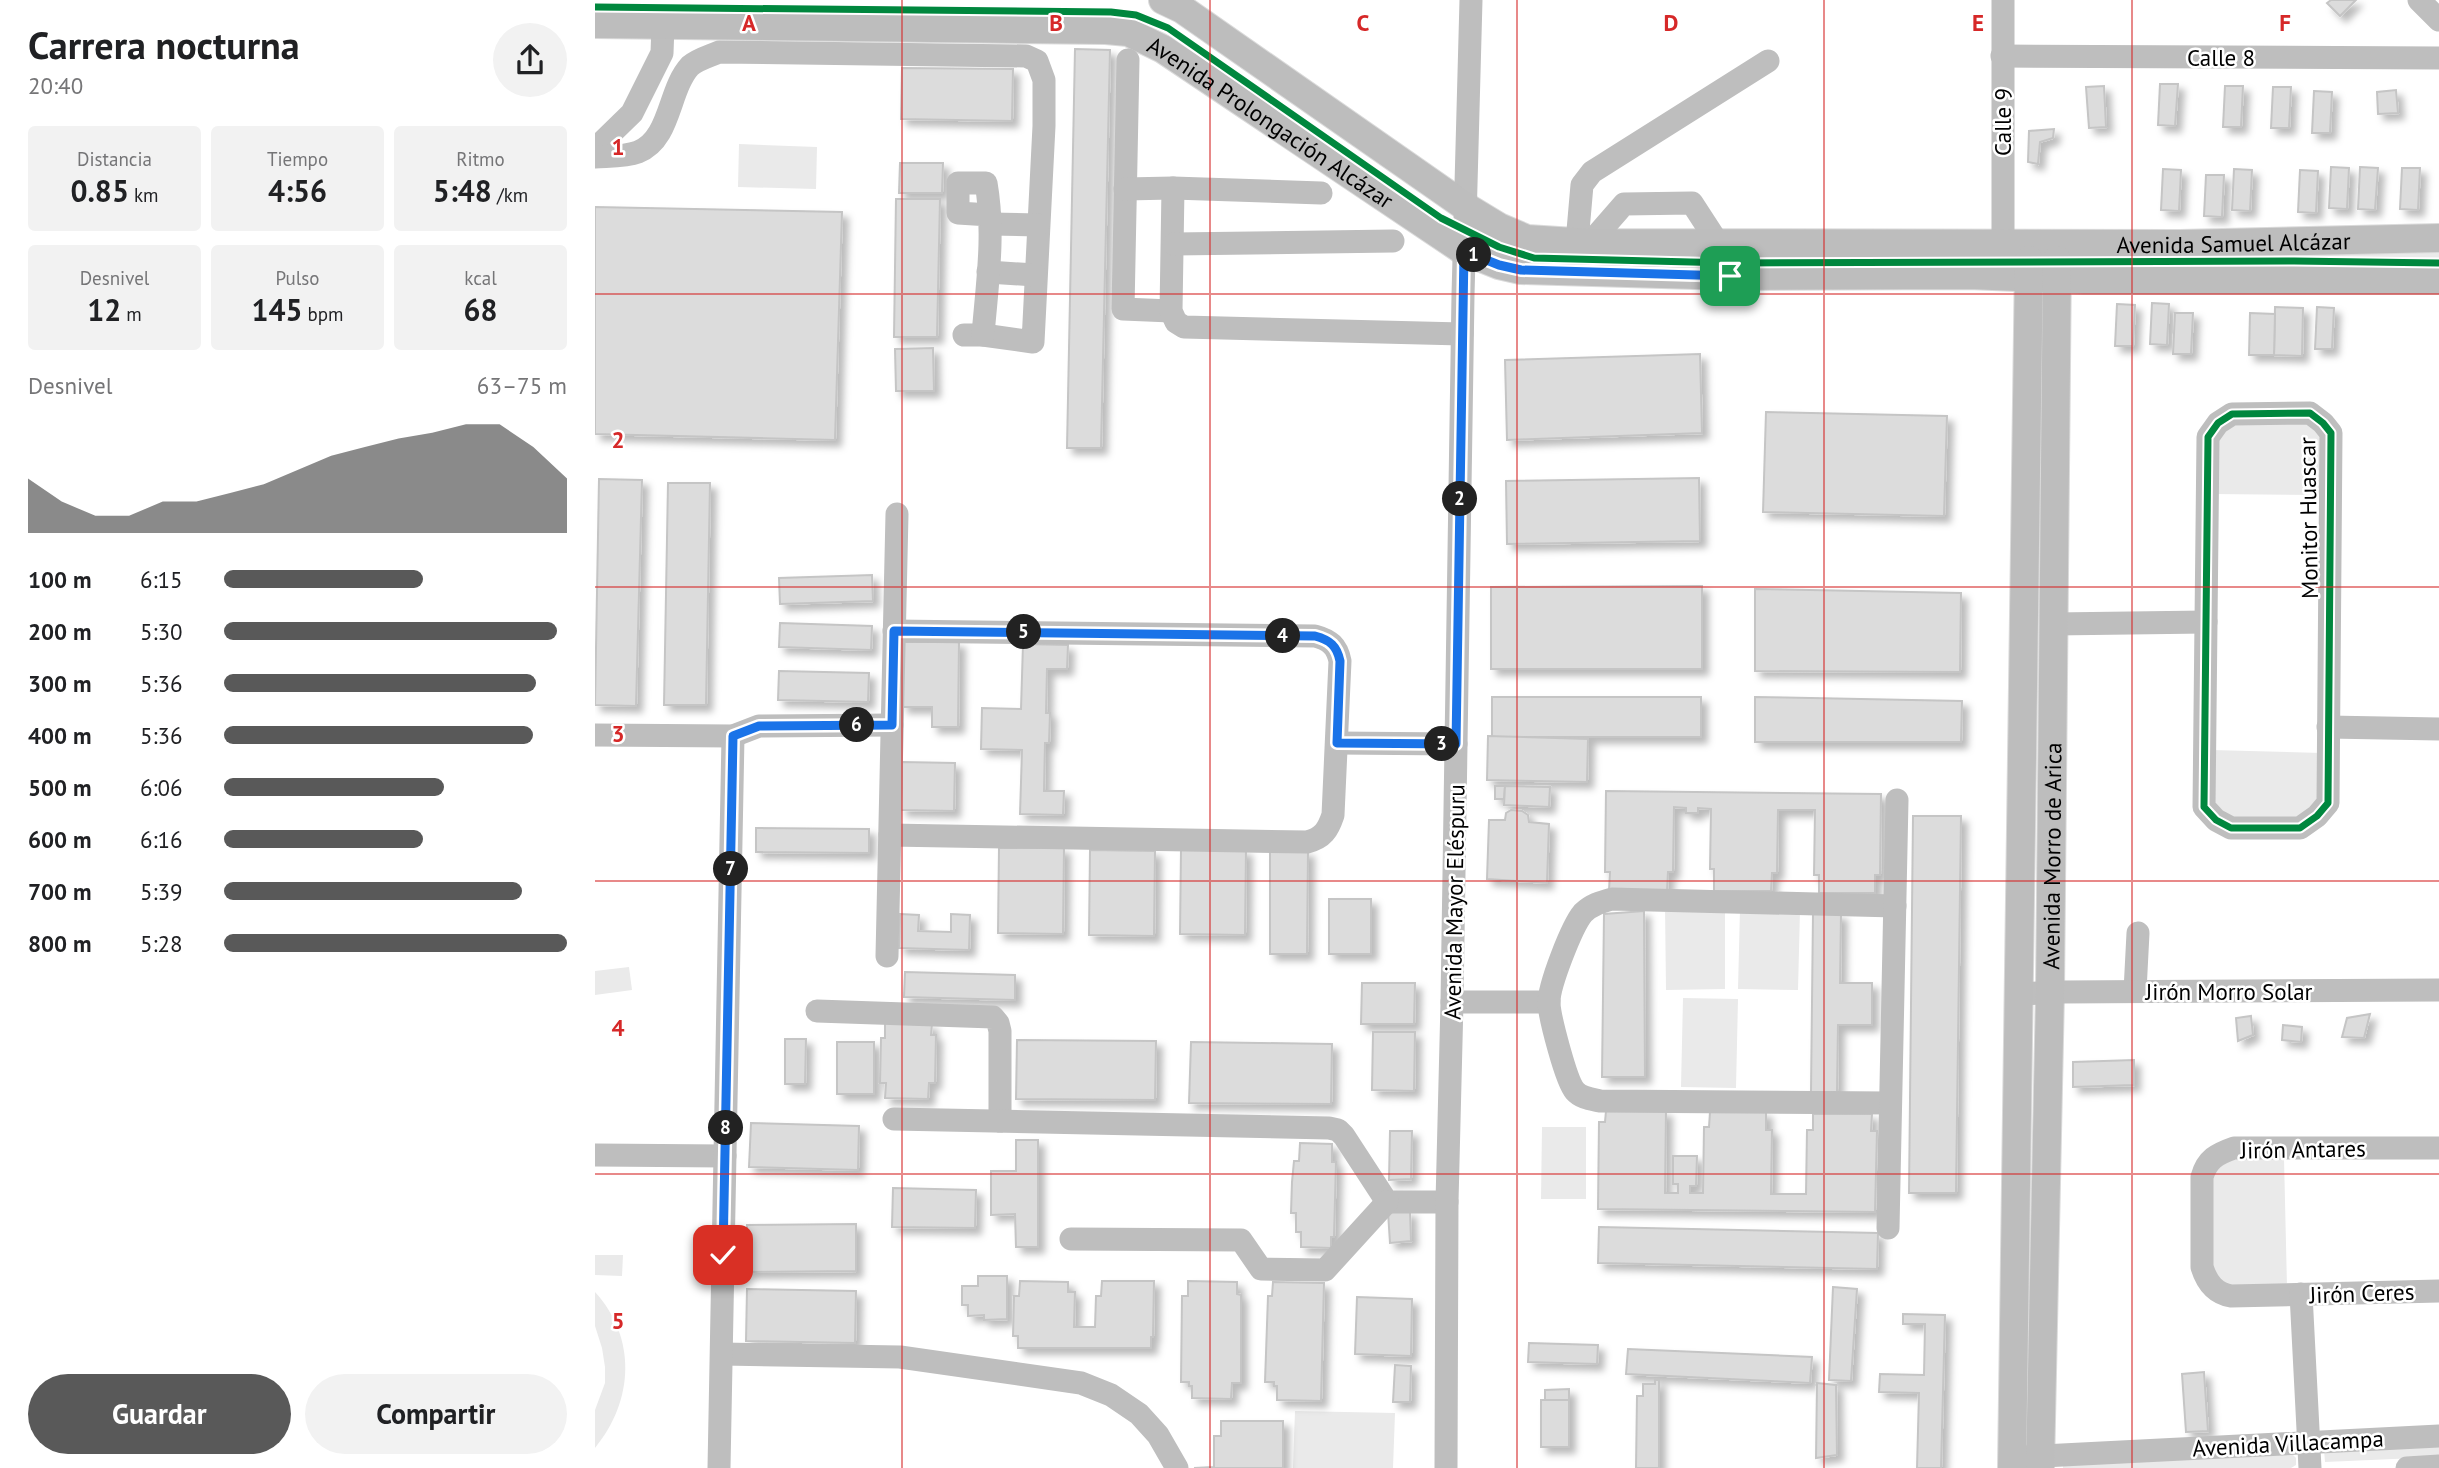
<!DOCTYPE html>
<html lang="es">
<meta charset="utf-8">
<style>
:root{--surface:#fff;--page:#f2f2f2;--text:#202124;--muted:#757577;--accent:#595959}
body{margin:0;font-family:"PT Sans",sans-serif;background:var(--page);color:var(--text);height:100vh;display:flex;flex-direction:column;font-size:26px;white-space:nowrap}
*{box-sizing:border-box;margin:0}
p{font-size:23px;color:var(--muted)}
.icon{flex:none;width:38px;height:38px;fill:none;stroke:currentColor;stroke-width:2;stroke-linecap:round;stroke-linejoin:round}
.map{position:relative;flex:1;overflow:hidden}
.drawer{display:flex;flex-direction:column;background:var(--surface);width:595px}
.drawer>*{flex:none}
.pin{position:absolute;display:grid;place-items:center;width:60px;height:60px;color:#fff;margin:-30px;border-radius:14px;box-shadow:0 4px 10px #0006}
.km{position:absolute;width:35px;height:35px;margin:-18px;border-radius:50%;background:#222;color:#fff;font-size:19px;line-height:35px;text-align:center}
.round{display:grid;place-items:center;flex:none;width:74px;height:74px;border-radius:37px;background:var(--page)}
.summary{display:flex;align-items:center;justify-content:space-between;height:119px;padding:0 28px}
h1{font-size:38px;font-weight:600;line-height:52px}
.stats{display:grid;grid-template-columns:repeat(3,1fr);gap:10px;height:119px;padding:7px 28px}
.stats div{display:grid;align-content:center;border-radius:7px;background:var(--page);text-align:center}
.stats b{font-size:30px;font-weight:600}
.stats small{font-size:19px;font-weight:400}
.stats p{font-size:19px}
.chart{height:196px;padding:14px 28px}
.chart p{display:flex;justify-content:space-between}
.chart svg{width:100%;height:126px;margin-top:7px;fill:var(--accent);opacity:.7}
.primary-button{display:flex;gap:14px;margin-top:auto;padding:14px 28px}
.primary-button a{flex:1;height:80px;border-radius:42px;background:var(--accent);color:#fff;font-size:28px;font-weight:600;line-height:80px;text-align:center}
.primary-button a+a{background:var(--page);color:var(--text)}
ul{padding:0 28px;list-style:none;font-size:23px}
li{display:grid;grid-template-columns:112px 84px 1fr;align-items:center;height:52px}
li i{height:18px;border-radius:9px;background:var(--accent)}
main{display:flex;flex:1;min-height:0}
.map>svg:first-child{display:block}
</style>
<main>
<section class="drawer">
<div class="summary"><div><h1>Carrera nocturna</h1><p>20:40</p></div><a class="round"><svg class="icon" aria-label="share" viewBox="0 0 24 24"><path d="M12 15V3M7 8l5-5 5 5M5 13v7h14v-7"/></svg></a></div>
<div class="stats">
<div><p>Distancia</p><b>0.85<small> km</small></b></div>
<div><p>Tiempo</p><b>4:56</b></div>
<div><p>Ritmo</p><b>5:48<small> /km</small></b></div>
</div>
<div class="stats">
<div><p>Desnivel</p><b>12<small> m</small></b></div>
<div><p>Pulso</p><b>145<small> bpm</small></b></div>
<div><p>kcal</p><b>68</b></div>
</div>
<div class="chart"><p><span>Desnivel</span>63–75 m</p>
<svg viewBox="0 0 160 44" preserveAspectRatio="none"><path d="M0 44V25L10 33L20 38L30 38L40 33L50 33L60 30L70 27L80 22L90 17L100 14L110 11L120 9L130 6L140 6L150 14L160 25V44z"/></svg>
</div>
<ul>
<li><b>100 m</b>6:15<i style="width:58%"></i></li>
<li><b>200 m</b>5:30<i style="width:97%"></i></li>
<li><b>300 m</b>5:36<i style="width:91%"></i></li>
<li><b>400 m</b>5:36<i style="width:90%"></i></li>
<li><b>500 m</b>6:06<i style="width:64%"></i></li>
<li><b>600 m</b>6:16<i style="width:58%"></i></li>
<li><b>700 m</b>5:39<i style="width:87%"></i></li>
<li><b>800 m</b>5:28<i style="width:100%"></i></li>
</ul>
<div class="primary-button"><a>Guardar</a><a>Compartir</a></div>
</section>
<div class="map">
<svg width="1844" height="1468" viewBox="0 0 1844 1468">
<defs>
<filter id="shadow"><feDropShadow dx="6" dy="6" stdDeviation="3.5" flood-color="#0004"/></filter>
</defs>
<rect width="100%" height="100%" fill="#fff"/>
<g fill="#eaeaea">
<polygon points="144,144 222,147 221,189 143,187"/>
<polygon points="1589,253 1844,253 1844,270 1486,266 1485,258 1573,258"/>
<polygon points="1713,419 1728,433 1725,495 1617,494 1621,438 1638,420"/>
<polygon points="1616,750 1727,753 1728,801 1715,818 1647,825 1614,806"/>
<polygon points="1130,905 1130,989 1071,990 1070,906"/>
<polygon points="1145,909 1205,910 1203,990 1143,989"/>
<polygon points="34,967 37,990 0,995 0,971"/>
<polygon points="1088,998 1143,999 1141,1088 1086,1087"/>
<polygon points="947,1127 991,1127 991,1199 946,1199"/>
<path d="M1689 1158 1692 1287 1636 1288 1623 1279 1616 1267 1617 1180C1628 1150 1662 1159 1689 1158Z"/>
<polygon points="0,1255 28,1255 27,1276 0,1275"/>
<path d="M0 1292C42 1338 39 1401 0 1448V1410L10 1383V1367L7 1348 0 1326Z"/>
<polygon points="700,1411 800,1413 798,1468 698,1468"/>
<polygon points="1844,1444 1844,1457 1730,1462 1729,1449"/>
<polygon points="1697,1454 1701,1458 1701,1465 1696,1468 1468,1468 1468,1465"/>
</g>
<g fill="#dcdcdc" stroke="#c5c5c5" stroke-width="2" filter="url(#shadow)">
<polygon points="1736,0 1761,0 1745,16 1732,3"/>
<polygon points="480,49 515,50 506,448 472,448"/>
<polygon points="307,68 418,69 417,121 306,119"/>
<polygon points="1565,84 1583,84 1580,126 1563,125"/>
<polygon points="1509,86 1511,127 1494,128 1491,87"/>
<polygon points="1630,86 1648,86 1646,127 1628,127"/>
<polygon points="1678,87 1696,87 1694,128 1676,128"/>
<polygon points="1801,90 1803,113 1783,114 1782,92"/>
<polygon points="1719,91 1737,92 1735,133 1717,133"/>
<polygon points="1459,129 1458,138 1445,142 1443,164 1433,162 1434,131"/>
<polygon points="305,163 348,163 347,193 304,193"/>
<polygon points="1736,167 1754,168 1752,209 1734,208"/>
<polygon points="1765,167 1783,168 1780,210 1763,209"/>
<polygon points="1807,168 1825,168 1823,210 1805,209"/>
<polygon points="1568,169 1586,170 1584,211 1566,210"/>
<polygon points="1639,169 1657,170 1655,211 1637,210"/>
<polygon points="1705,170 1723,171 1721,213 1703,212"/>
<polygon points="1611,175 1629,175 1627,217 1609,216"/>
<polygon points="301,199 345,199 342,337 299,337"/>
<polygon points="0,207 247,212 240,440 0,434"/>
<polygon points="1557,303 1574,304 1572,345 1555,344"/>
<polygon points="1522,304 1540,305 1538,346 1520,346"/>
<polygon points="1680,307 1708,308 1707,356 1679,355"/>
<polygon points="1722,307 1739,308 1737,349 1720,349"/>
<polygon points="1580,313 1598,313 1596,354 1578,354"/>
<polygon points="1655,313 1680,314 1679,355 1654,355"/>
<polygon points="338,348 339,391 301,391 300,349"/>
<polygon points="1105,354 1107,433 912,440 910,360"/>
<polygon points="1171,412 1352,416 1349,516 1168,512"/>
<polygon points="1104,478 1105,541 912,544 911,481"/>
<polygon points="4,479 47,480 41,706 0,705"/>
<polygon points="73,483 115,483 111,705 69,705"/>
<polygon points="277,575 278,601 185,604 184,578"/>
<polygon points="1107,586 1107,669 896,669 896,587"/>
<polygon points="1160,589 1366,593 1365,672 1160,671"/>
<polygon points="185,623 277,626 276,650 184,647"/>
<polygon points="308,642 364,642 363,727 337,727 337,707 307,707"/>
<polygon points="428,644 473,645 472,669 452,669 451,713 455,713 454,743 450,743 449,791 469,791 468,815 425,814 427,750 386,749 387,708 426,709"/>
<polygon points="184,671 274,673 273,702 183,700"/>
<rect x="897" y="697" width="209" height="40"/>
<polygon points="1160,697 1367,701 1366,742 1160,742"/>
<polygon points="893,736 993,739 992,782 892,780"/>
<polygon points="307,762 360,763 359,811 306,810"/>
<polygon points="900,786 910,786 909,799 900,799"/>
<polygon points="910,786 955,787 954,807 909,805"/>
<polygon points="1011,791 1286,794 1285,875 1280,875 1280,893 1224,893 1224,875 1219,875 1220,810 1183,810 1182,873 1177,873 1176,891 1119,891 1119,869 1115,869 1116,809 1103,808 1103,813 1091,813 1091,808 1079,807 1078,872 1073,872 1072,891 1014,890 1015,872 1010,872"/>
<polygon points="916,810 927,811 933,815 934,822 954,824 952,883 892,879 894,820 910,820 911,813"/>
<polygon points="1318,816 1366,816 1361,1193 1314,1193"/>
<polygon points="161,828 274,829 274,853 161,852"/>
<polygon points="404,848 469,848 468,934 403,933"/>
<polygon points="586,849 651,850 650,935 585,934"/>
<polygon points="495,850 560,851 559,936 494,935"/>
<polygon points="675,851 713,851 712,954 675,954"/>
<rect x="734" y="899" width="42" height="55"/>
<polygon points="1049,911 1050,1077 1007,1077 1009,914"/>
<polygon points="1218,913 1246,914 1245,983 1277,983 1277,1025 1243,1025 1242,1092 1216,1092"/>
<polygon points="305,914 324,915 323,931 356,932 356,914 375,915 374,950 304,948"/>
<polygon points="310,972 420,975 420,1000 309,997"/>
<polygon points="767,983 820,983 819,1024 766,1024"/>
<polygon points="1775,1014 1769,1038 1747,1037 1752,1018"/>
<polygon points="1656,1016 1658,1035 1643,1041 1641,1018"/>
<polygon points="290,1023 337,1024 336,1035 341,1035 340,1083 334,1083 333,1099 290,1098 291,1083 285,1083 286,1038 290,1038"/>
<polygon points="1688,1025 1707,1027 1706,1042 1687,1040"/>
<polygon points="778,1032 820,1032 819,1091 777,1090"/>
<polygon points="190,1039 211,1039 210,1084 190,1084"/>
<polygon points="422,1040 561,1041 560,1100 421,1099"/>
<rect x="242" y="1042" width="37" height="52"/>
<polygon points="596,1042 737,1044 736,1104 594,1103"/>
<polygon points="1539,1060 1539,1085 1478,1087 1478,1062"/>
<polygon points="1011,1111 1071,1111 1070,1193 1083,1193 1083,1184 1078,1184 1078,1156 1102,1156 1101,1186 1095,1186 1095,1193 1108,1193 1109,1127 1114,1127 1115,1112 1171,1112 1171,1130 1177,1130 1176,1194 1211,1194 1212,1130 1218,1130 1218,1114 1277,1114 1276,1131 1282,1131 1280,1212 1003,1209 1004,1122 1010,1122"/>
<polygon points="156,1123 264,1126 263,1170 154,1167"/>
<polygon points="795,1131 817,1131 816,1179 794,1180"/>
<polygon points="421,1140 443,1140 443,1247 421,1247 420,1214 396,1215 396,1171 421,1171"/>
<polygon points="705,1143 737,1144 737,1162 741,1162 739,1237 736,1237 736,1248 706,1247 706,1232 701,1232 701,1213 696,1213 697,1182 699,1161 704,1161"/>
<polygon points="298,1188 381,1190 380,1228 297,1227"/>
<polygon points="815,1211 816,1241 795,1243 793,1212"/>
<polygon points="261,1224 261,1271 152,1272 152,1225"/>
<polygon points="1004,1227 1283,1233 1282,1269 1003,1263"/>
<polygon points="383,1276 412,1276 412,1319 389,1320 389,1315 373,1316 373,1305 367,1305 367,1286 383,1286"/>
<polygon points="425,1281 473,1282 473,1292 480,1292 479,1327 500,1327 501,1296 506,1296 507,1281 559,1281 558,1337 556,1337 556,1348 423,1348 423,1336 418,1336 419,1296 424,1296"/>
<polygon points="593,1281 642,1282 642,1294 646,1295 646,1383 637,1383 636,1399 597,1398 597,1386 594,1386 594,1382 586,1382 587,1296 593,1296"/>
<polygon points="678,1282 729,1283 726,1401 682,1400 682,1386 679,1386 679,1382 670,1382 673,1296 677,1296"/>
<polygon points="1238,1287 1262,1289 1256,1381 1234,1380"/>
<polygon points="152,1289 261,1291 260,1343 151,1341"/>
<polygon points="762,1297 817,1299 816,1356 760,1354"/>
<polygon points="1308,1314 1350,1315 1346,1468 1322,1468 1324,1393 1284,1392 1285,1374 1329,1375 1330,1324 1308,1324"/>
<polygon points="934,1343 1003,1345 1002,1364 933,1362"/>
<polygon points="1033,1349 1217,1357 1215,1383 1031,1374"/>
<polygon points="800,1365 816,1366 815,1402 798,1402"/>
<polygon points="1609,1372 1613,1431 1591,1432 1587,1374"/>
<polygon points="1060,1380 1064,1380 1064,1468 1041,1468 1042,1396 1048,1396 1048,1384 1060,1384"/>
<polygon points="1222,1383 1241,1385 1242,1455 1221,1458"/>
<polygon points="974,1389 974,1400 950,1400 950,1390"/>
<rect x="946" y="1400" width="28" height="47"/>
<polygon points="626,1421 688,1421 688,1468 599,1468 619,1467 619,1436 626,1436"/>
</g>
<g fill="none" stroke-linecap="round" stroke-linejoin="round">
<g stroke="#dbdbdb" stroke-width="30">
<g id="major">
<path id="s1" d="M568 0 587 9 871 207 904 227 932 239 995 243 1585 244 1844 238"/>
<path id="s2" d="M0 24 511 30 533 32 568 49 869 251 904 265 926 270 1135 276 1374 275 1489 280H1844"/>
<polyline points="1417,1468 1434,260"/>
<path id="s3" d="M1445 1468 1455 992 1462 260"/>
</g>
</g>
<g stroke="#bebebe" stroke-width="23">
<polyline points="1824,0 1844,20"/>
<polyline points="1407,56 1844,58"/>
<polyline points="533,60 528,309 576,311"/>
<polyline points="0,149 37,113 67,53 68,25"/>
<path d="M0 157C14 156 30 157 43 152 76 139 73 90 95 66 103 59 115 56 124 52L431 56 442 61 449 80V126L438 342 388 335H369"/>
<polyline points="578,188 576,311 581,322 589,327 867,334"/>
<polyline points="530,189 578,188 726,193"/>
<polyline points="396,224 443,225"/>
<polyline points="982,242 987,185 997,172 1173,61"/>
<polyline points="995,243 1029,204 1097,203 1123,243"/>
<polyline points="1408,243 1408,0"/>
<polyline points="579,244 798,241"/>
<polyline points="393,272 440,275"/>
<path d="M388 335C392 285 400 234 391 183H363V213L395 215"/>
<polygon points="1715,413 1728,423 1736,433 1733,803 1722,816 1705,828 1636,828 1621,820 1609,807 1613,437 1623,423 1637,414"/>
<polyline points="1459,624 1611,622"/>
<polyline points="1733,727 1844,729"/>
<polyline points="0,735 138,736 164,726 297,725"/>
<polyline points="742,743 861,744"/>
<path d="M295 835 712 842C728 838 733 830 738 815L745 661C742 646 735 640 720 636L299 631"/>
<polyline points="292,956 302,514"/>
<polyline points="1540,991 1543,933"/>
<polyline points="1424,994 1466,992 1844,990"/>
<polyline points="857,1002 954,1002"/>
<polyline points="222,1011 398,1017 403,1023 405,1031 405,1121"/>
<path d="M1295 1103 1005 1101C996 1099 986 1098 980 1091 971 1081 955 1018 954 1004 953 987 977 926 988 913 996 905 1006 902 1017 899L1300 906"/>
<polyline points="299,1119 734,1128 743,1130 749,1136 792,1202 852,1202"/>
<path d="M1844 1148H1639C1622 1154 1612 1159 1607 1177V1267C1612 1283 1620 1293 1636 1296L1844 1291"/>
<polyline points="0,1155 130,1156"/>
<polyline points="1293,1228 1302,800"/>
<polyline points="476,1239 646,1240 666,1269 730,1270 792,1202"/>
<polyline points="1706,1294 1715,1468"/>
<polyline points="127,1354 305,1357 486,1383 516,1395 544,1414 563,1435 582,1468"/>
<polyline points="1428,1457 1844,1436"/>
<polyline points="124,1468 138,736"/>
<polyline points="851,1468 852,1202 857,1002 868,295 876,0"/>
<polyline points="1812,1468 1844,1466"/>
</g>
<use href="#major" stroke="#bdbdbd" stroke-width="28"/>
<g stroke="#fff" stroke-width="11">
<g id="cycleway">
<polyline points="0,7 516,12 541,15 573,28 846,218 904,247 939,258 1135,263 1699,261 1844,263"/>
<polygon points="1715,413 1728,423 1736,433 1733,803 1722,816 1705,828 1636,828 1621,820 1609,807 1613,437 1623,423 1637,414"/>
</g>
</g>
<use href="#cycleway" stroke="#00873e" stroke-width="7"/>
</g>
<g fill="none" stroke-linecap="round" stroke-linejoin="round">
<g stroke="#fff" stroke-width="14">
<path id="route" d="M128 1255 138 736 164 726 297 725 299 631 720 636C735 640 742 646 745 661L742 743 861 744 869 251 904 265 926 270 1135 276"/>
</g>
<use href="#route" stroke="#1a73e8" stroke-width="9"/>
</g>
<path fill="none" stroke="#d62828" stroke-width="2" stroke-opacity="0.55" d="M307 0V1468M615 0V1468M922 0V1468M1229 0V1468M1537 0V1468M0 294H1844M0 587H1844M0 881H1844M0 1174H1844"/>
<g text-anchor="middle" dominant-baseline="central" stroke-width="5" stroke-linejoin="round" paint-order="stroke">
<g font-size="23" fill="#000" stroke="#fff">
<text x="1626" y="57">Calle 8</text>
<text transform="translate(1407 122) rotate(-90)">Calle 9</text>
<text stroke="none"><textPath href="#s2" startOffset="702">Avenida Prolongación Alcázar</textPath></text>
<text stroke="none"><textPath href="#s1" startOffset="1143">Avenida Samuel Alcázar</textPath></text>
<text transform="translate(1713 518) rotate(-91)">Monitor Huascar</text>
<text stroke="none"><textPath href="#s3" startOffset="612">Avenida Morro de Arica</textPath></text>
<text transform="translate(859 902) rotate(-89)">Avenida Mayor Eléspuru</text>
<text x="1634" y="991">Jirón Morro Solar</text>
<text transform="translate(1708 1149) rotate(-1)">Jirón Antares</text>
<text transform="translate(1767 1293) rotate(-2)">Jirón Ceres</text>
<text transform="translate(1693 1443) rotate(-3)">Avenida Villacampa</text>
</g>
</g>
<g font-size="23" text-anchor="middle" font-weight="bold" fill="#d62828" stroke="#fff" stroke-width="5" stroke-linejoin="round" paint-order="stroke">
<text x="154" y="31">A</text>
<text x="461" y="31">B</text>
<text x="768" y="31">C</text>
<text x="1076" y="31">D</text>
<text x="1383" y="31">E</text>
<text x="1690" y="31">F</text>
<text x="23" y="155">1</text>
<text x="23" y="448">2</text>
<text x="23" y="742">3</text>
<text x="23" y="1036">4</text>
<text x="23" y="1329">5</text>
</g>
</svg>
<div class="pin" style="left:1135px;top:276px;background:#1e9e55"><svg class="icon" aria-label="arrive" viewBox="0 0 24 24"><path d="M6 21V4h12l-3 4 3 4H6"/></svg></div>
<div class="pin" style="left:128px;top:1255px;background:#d93025"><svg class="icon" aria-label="check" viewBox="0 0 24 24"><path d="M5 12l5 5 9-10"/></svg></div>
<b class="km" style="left:879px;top:255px">1</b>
<b class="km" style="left:865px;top:499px">2</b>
<b class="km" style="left:847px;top:744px">3</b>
<b class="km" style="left:688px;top:636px">4</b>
<b class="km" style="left:429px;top:632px">5</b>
<b class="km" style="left:262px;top:725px">6</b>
<b class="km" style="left:136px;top:869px">7</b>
<b class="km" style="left:131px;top:1128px">8</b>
</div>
</main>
